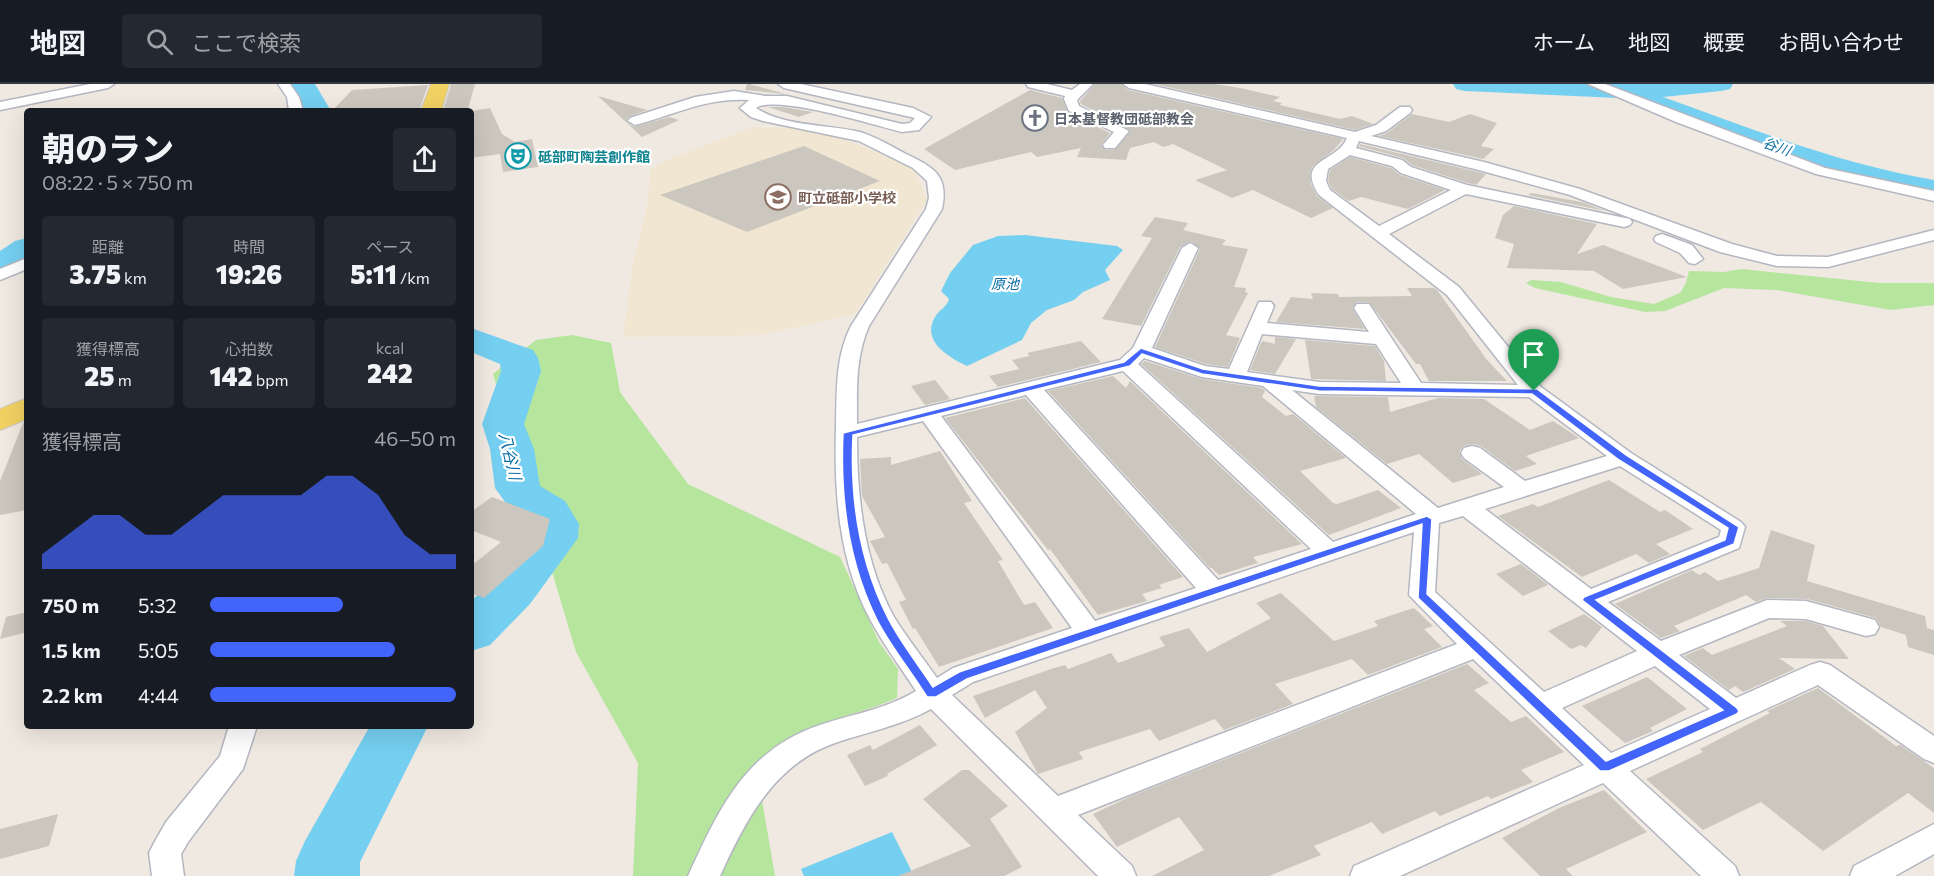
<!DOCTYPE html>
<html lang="ja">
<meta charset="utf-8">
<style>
:root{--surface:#171b24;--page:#242831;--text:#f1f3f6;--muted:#9ea1a6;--line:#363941;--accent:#4264fb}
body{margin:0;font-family:Commissioner,"Noto Sans JP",sans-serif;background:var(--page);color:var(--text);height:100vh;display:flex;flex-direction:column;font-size:22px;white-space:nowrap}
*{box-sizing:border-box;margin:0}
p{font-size:20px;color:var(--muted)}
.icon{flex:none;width:33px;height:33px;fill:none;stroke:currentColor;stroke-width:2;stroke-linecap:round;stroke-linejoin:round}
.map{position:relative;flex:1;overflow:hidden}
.side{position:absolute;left:24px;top:24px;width:450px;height:621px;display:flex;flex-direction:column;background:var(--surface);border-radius:6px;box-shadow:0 6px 24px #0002}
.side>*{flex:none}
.pin{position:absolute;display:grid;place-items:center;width:51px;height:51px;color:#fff;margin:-62px -26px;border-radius:50% 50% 50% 0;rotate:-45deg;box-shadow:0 0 6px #0007}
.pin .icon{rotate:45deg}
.round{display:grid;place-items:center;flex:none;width:63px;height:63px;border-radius:6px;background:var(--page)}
.head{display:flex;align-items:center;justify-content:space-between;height:102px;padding:0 18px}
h1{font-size:33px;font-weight:800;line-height:45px}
.metrics{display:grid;grid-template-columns:repeat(3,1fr);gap:9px;height:102px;padding:6px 18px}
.metrics div{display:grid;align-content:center;border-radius:6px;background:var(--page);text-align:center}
.metrics b{font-size:26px;font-weight:800}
.metrics small{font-size:16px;font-weight:400}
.metrics p{font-size:16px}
.chart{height:168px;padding:12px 18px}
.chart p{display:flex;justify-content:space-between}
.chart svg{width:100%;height:108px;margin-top:6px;fill:var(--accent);opacity:.7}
ul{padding:0 18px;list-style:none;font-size:20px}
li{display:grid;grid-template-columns:96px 72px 1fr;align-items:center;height:45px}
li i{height:15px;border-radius:8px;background:var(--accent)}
header{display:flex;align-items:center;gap:36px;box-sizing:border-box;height:84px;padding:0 30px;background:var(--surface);border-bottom:2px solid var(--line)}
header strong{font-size:28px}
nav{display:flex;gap:33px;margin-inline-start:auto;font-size:21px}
.search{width:420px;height:54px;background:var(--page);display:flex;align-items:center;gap:15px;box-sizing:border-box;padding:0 21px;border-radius:6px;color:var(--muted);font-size:22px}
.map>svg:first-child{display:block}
</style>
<header>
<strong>地図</strong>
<div class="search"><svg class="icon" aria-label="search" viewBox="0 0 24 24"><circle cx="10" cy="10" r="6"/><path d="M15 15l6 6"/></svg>ここで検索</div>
<nav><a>ホーム</a><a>地図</a><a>概要</a><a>お問い合わせ</a></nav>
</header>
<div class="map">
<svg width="1934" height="792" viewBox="0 0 1934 792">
<rect width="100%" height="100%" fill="#efe9e1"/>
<polygon fill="#f0e6d1" points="753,43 793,44 836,52 913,83 927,116 855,230 762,251 623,253 633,179 648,117 650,86 667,76"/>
<g fill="#b6e59e">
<polygon points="1741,185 1879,199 1934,199 1934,221 1891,226 1776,206 1724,204 1665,227 1645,228 1535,204 1526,199 1531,196 1561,198 1611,213 1654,220 1680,209 1686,199 1689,187 1724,188"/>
<path d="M572 251 611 259 620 308 688 400 840 473 879 558 898 585 897 614C863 629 825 635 792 652 779 659 767 672 756 681L775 792H633L638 679 576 568 493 290 536 256Z"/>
</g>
<g fill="#75cff0">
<path d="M1025 151 1117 162 1123 166 1105 186 1110 196 1083 208 1074 216 1047 226 1031 239 1022 256 967 282C948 273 921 257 935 233 939 226 947 223 949 215L941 207 950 189 973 161 998 152Z"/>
<polygon points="892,748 914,792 804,792 801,785"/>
</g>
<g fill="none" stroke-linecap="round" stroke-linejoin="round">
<g fill="#75cff0" fill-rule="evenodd">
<polygon points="291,0 315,0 331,27 305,27"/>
<path d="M1453 0H1733L1730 5 1721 7 1663 13C1752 45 1840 80 1934 96V114L1895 107 1806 84 1618 14 1465 7 1456 5Z"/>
<polygon points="27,154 27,180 12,190 0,193 0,167 15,157"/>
<path d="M471 244 533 266 538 274 541 287 524 340 534 365 540 402 565 417 579 440 578 454 530 520 490 561 471 567V517C490 500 529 465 531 440L511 426 495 404 490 365 482 340 501 287 500 280 471 268Z"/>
<polygon points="370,642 428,642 360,778 360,792 294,792 296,777 305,757"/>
</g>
</g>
<g fill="#cbc7bf">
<polygon points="451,0 475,0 468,25 443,27"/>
<polygon points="747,0 749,0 786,10 745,6"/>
<polygon points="1095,0 1121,0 1128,6 1343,55 1334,66 1313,82 1310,89 1311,100 1317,112 1333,124 1311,134 1253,106 1232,114 1195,96 1227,86 1173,60 1163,63 1154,58 1130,64 1126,76 1077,73 1081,64 1037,73 1031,68 955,86 924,65 1030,6 1062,14 1068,29 1110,49 1101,61 1105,66 1115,66 1131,47 1081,20 1080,17"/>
<polygon points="1155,0 1215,0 1240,4 1280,13 1273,17 1282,19 1280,21 1340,35 1352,32 1373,40 1355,46"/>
<polygon points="428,1 419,27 332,27 352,6"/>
<polygon points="598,12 647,26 628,33 626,38 634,43 669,33 679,36 642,53"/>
<polygon points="768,23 783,23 813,28 799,33"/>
<polygon points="490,24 502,50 515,58 532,55 538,83 503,88 500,70 471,74 471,27"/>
<polygon points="1412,30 1449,38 1470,30 1497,39 1481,62 1494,65 1483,75 1379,52 1387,49"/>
<polygon points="1360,60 1474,87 1486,90 1476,101 1468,99 1412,81 1403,74 1359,62"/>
<polygon points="804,62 880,97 747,148 660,111"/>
<polygon points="1350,73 1391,84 1400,91 1445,106 1408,125 1361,113 1349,117 1332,105 1328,97 1330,86"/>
<polygon points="1531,109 1582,118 1605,127 1528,111"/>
<polygon points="1514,122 1597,140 1577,170 1603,161 1687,193 1623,205 1594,187 1507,184 1514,160 1495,154 1503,131"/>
<polygon points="1155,133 1188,139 1183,146 1226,156 1222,161 1248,165 1234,203 1246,204 1245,208 1248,209 1226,251 1240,254 1228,283 1206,280 1155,263 1200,165 1191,157 1180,163 1141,242 1102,235 1152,154 1141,152"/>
<polygon points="1407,204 1434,204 1437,206 1487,276 1507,297 1429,297 1420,280 1416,280 1369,218 1357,218 1352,224 1365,245 1276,238 1291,213 1313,215 1311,209 1338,210 1339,213 1412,212"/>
<polygon points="1275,253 1296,255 1275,290 1250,286 1261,259 1263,257 1275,260"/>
<polygon points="1305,256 1375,262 1384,277 1386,297 1311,295"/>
<polygon points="1081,257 1101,278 998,303 989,292 1019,285 1012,276 1030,272 1027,269"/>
<polygon points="1145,277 1202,295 1262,304 1265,307 1262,313 1286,332 1293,330 1346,374 1300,387 1333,419 1337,420 1378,406 1401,424 1329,451 1141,280"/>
<polygon points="1113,292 1126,304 1130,297 1302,460 1253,473 1258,479 1219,491 1212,484 1210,484 1048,307"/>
<polygon points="935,296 950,315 925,321 911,302"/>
<polygon points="1314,312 1388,313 1390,328 1438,314 1484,315 1530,346 1553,337 1579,354 1526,372 1537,380 1515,387 1481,362 1473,360 1463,362 1459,368 1462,375 1482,390 1453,399 1419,370 1387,380 1316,323"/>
<polygon points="1025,314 1183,493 1159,501 1162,504 1142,510 1147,517 1098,531 1050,465 1048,466 945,334"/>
<polygon points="27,337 27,426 0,431 0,397 23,339"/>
<polygon points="940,367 972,417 964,419 1003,476 998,477 1024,521 1035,518 1053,544 939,583 915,544 913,545 899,518 906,516 887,479 882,480 870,457 885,453 862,412 860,375 891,373 891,381"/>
<polygon points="1609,396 1660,428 1665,426 1693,445 1656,460 1670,470 1649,479 1636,470 1582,493 1498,432 1533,420 1538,423"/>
<polygon points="492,413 550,435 543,462 484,514 471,509 471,482 501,458 471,446 471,428"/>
<polygon points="1771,446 1815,461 1807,497 1925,532 1927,544 1934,546 1934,571 1908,563 1906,551 1881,543 1876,534 1807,515 1767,514 1756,518 1746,511 1674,542 1680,547 1661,554 1615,520 1692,486 1699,491 1705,488 1718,497 1759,484"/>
<polygon points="1521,480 1548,501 1523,512 1496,490"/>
<polygon points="1281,509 1334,557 1378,542 1374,537 1414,524 1433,542 1424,545 1442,563 1368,591 1352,575 1275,600 1293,620 1224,646 1215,635 1159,657 1150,645 1079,668 1083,675 1038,690 1015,648 1047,624 1035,606 985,634 973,612 1054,584 1065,581 1068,585 1111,569 1118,579 1165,562 1159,553 1189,544 1207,568 1271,534 1256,519"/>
<polygon points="27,528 27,548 0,555 6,533"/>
<polygon points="1584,530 1602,543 1586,564 1581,561 1571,565 1548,547"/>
<polygon points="1780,537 1806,537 1823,542 1849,575 1779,574 1795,585 1743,608 1735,602 1729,606 1684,572 1703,564 1712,571 1787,542"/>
<polygon points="1467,580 1489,599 1474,606 1511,638 1526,632 1564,668 1521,686 1533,698 1491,715 1488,712 1440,732 1435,727 1382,750 1372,738 1314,762 1321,771 1269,792 1152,792 1204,766 1179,733 1117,763 1093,730 1129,713"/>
<polygon points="1647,593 1687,625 1650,644 1653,647 1625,659 1582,622"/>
<polygon points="1818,604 1896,662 1900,661 1934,684 1934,729 1908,709 1823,767 1761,718 1703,746 1646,695 1703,668 1700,665 1770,629 1767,627"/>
<polygon points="920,641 937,661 887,690 888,692 865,702 847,671 870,661 873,666"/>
<polygon points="962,686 969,686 1008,722 990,735 1022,783 1004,792 898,792 971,762 923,715"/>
<polygon points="1604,706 1647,748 1566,785 1573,792 1540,792 1502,754 1559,724"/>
<polygon points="58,730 49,762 0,775 0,745"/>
</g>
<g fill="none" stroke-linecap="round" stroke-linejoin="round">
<g stroke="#b4b7c1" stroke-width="3">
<g id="street">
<polygon points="90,0 114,0 108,4 0,26 0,18"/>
<polygon points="278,0 290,0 299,13 303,27 289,27 287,13"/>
<path d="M778 0H801L913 24 931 33 919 46 902 48C874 41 776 10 756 24 785 43 827 40 860 48 876 53 891 62 906 70 934 83 949 92 942 125L869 242C855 274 857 306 857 340L1120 276 1133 264 1182 164 1190 159 1198 164 1152 264 1205 282 1229 285 1259 218H1271L1274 222 1267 239 1369 248 1354 224 1357 220H1369L1421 299 1518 301 1447 211 1319 111C1295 74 1337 79 1347 54L1129 4 1123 0H1145L1355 48 1376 41 1400 23H1410L1412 26 1410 29 1386 47 1371 52 1484 78 1580 105 1732 160 1777 172 1828 173 1934 146V156L1828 183 1777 182 1720 168 1570 111 1475 85 1359 57 1356 64 1402 76 1411 83 1467 101 1630 135 1632 138 1630 141 1624 143 1466 110 1389 150 1459 203 1541 303 1631 369 1741 438 1745 443 1739 464 1608 518 1661 557 1767 516 1806 517 1875 536 1879 543 1875 550 1866 552 1806 535 1769 534 1679 571 1736 614 1810 581 1820 578 1830 581 1934 652V679L1924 675 1818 601 1630 687 1735 782 1739 792H1701L1603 699 1400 792H1350L1354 782 1584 681 1473 575 1078 731 1132 782 1136 792H1098L931 625C900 642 867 648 835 659 774 680 745 737 720 792H688C719 725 745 666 820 641 853 630 886 625 916 607 901 584 884 561 871 537 838 476 834 408 836 341 837 306 835 274 851 242L926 125 929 114 927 97 913 84 859 57 763 37 751 33 740 24 749 16C707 13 674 31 635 41L628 37 630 34 695 13 734 7 765 12H787L902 40 910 39 915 34 784 4ZM1350 71 1392 82 1401 89 1451 106 1379 142 1330 106 1326 97 1328 85ZM1262 250 1376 260 1401 299 1319 298 1247 288ZM1144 274 1202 293 1263 302 1416 430 1333 458 1138 280ZM1123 287 1311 465 1218 496 1044 306ZM1292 306 1319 310 1529 313 1607 372 1525 397 1480 364 1472 362 1464 364 1461 369 1464 374 1504 403 1438 424ZM1026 311 1196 504 1095 537 941 332ZM923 337 1072 544 953 584 937 594C923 574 907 554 894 533 864 479 857 414 857 353ZM1620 382 1721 446 1719 453 1591 505 1485 425ZM1463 432 1637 567 1544 608 1435 508 1439 439ZM1414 448 1409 511 1457 560 1058 712 952 611 973 598ZM1655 582 1710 625 1611 669 1562 624Z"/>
<polygon points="1026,0 1047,0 1072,6 1080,0 1093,0 1077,16 1079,22 1129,47 1115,64 1105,64 1103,61 1114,48 1069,27 1064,15 1065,12 1028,3"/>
<polygon points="1588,0 1605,0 1825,84 1934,107 1934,117 1816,90 1676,38"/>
<polygon points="1662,150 1692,161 1703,175 1695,180 1689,179 1680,169 1656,158 1654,155 1656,152"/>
<polygon points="27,174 27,185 0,196 0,185"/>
<polygon points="229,642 257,642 243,685 188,758 181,770 184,792 152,792 149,769 154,759 166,738 220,672"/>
<polygon points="1934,740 1934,770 1895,792 1850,792 1854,782"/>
</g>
</g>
<g stroke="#c9c9c9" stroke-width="2">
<g id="primary">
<polygon points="431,0 449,0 441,27 421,27"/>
<polygon points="27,314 27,335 0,346 0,325"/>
</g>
</g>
<use href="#street" fill="#fff" fill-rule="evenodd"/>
<use href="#primary" fill="#f2d163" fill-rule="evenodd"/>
</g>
<path fill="#4264fb" stroke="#fff" stroke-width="1.5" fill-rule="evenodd" d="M1141 264 1203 285 1319 302 1537 305 1626 371 1739 443 1734 460 1596 516 1737 624 1739 627 1737 630 1609 687H1600L1418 514 1422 440 967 595 936 613H927C911 587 891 563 877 536 848 478 840 413 843 349L1124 278ZM1142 270 1202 290 1319 307 1532 310 1619 376 1728 444 1725 456 1584 513 1582 516 1723 626 1606 677 1427 510 1432 435 1427 432 959 588 933 603C918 580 900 558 888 534 859 477 850 413 853 351L1130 282Z"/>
<defs>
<g id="church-ring" transform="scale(1.35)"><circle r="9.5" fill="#fff" stroke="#6b7280" stroke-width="1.5"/><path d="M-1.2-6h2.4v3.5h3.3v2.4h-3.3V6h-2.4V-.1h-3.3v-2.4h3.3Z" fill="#6b7280"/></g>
<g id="theatre-ring" transform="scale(1.35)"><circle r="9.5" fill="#fff" stroke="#0f9aa8" stroke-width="1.5"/><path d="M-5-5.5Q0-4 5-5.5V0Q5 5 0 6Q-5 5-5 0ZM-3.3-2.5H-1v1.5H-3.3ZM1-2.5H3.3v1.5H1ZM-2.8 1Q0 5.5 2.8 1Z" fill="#0f9aa8"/></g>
<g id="school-ring" transform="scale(1.35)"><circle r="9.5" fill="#fff" stroke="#8d6e63" stroke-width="1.5"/><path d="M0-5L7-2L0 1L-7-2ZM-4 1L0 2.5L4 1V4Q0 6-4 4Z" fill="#8d6e63"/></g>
</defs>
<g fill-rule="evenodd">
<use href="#church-ring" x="1035" y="34"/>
<use href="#theatre-ring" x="518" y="72"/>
<use href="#school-ring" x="778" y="113"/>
</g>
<g text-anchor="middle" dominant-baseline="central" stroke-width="4.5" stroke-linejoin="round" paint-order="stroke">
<g font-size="14" font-weight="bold" fill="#5b616d" stroke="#fff" text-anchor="start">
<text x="1054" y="34">日本基督教団砥部教会</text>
</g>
<g font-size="14" font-style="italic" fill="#0d6fa3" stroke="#fff">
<text transform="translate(1777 62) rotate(20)">谷川</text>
<text x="1005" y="199">原池</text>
</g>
<g font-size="14" font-weight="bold" fill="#0d838f" stroke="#fff" text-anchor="start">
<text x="538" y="72">砥部町陶芸創作館</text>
</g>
<g font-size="14" font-weight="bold" fill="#785e54" stroke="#fff" text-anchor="start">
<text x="798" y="113">町立砥部小学校</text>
</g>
<g font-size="16" font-style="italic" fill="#0d6fa3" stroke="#fff">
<text transform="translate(511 372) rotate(77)">八谷川</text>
</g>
</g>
</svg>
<div class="pin" style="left:1534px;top:307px;background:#1e9e55"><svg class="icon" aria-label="arrive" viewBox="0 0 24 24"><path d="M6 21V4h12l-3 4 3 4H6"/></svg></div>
<section class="side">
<div class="head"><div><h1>朝のラン</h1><p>08:22 · 5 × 750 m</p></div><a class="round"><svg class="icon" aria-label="share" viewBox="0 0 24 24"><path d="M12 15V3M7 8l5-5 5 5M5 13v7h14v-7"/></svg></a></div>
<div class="metrics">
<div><p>距離</p><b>3.75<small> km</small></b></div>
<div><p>時間</p><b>19:26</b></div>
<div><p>ペース</p><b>5:11<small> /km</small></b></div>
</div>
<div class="metrics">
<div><p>獲得標高</p><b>25<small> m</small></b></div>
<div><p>心拍数</p><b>142<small> bpm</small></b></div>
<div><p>kcal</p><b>242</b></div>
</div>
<div class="chart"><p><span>獲得標高</span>46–50 m</p>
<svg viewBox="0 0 160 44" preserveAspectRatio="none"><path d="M0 44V38L10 30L20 22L30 22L40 30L50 30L60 22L70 14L80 14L90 14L100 14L110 6L120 6L130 14L140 30L150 38L160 38V44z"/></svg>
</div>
<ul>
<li><b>750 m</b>5:32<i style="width:54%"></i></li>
<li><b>1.5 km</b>5:05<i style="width:75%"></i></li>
<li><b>2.2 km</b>4:44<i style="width:100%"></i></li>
</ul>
</section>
</div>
